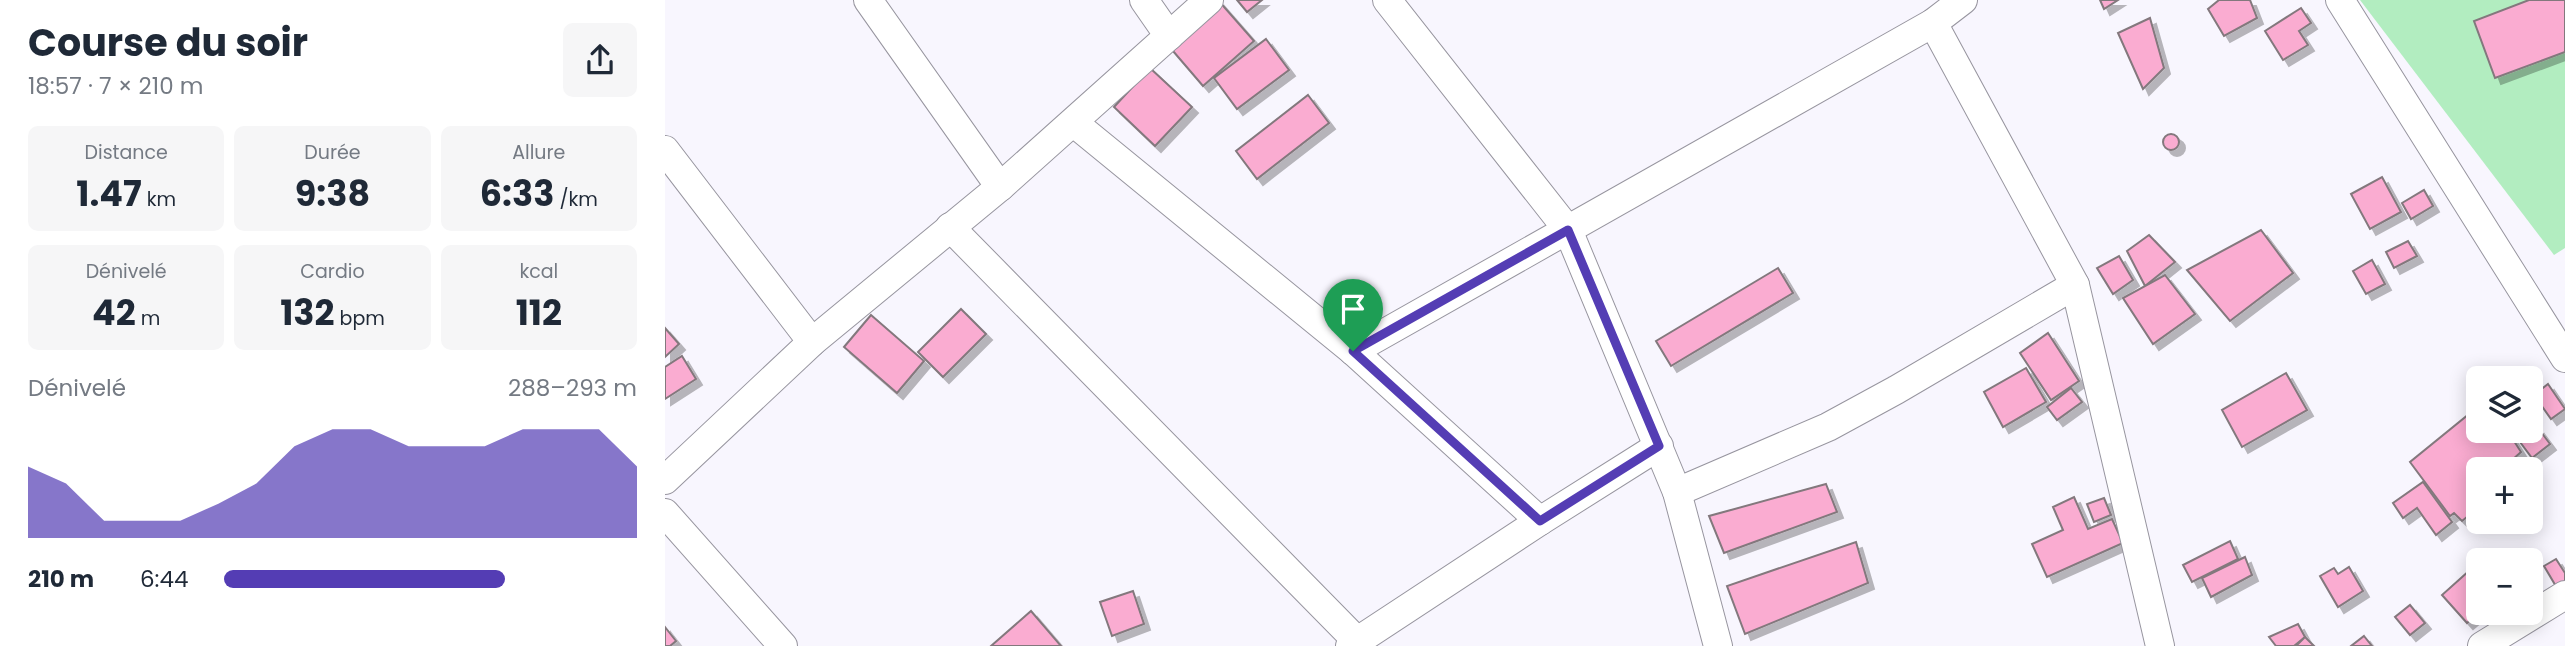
<!DOCTYPE html>
<html lang="fr">
<meta charset="utf-8">
<style>
:root{--surface:#fff;--page:#f6f6f7;--text:#1f2937;--muted:#747a83;--accent:#543db4}
body{margin:0;font-family:Poppins,sans-serif;background:var(--page);color:var(--text);height:100vh;display:flex;flex-direction:column;font-size:26px;white-space:nowrap}
*{box-sizing:border-box;margin:0}
p{font-size:23px;color:var(--muted)}
.icon{flex:none;width:38px;height:38px;fill:none;stroke:currentColor;stroke-width:2;stroke-linecap:round;stroke-linejoin:round}
.map{position:relative;flex:1;overflow:hidden}
.panel{display:flex;flex-direction:column;background:var(--surface);width:665px}
.panel>*{flex:none}
.fabs{position:absolute;left:1801px;top:366px;display:grid;gap:14px}
.fabs a{display:grid;place-items:center;width:77px;height:77px;border-radius:10px;background:var(--surface);box-shadow:0 4px 18px #0003;font-size:35px}
.pin{position:absolute;display:grid;place-items:center;width:60px;height:60px;color:#fff;margin:-72px -30px;border-radius:50% 50% 50% 0;rotate:-45deg;box-shadow:0 0 7px #0007}
.pin .icon{rotate:45deg}
.round{display:grid;place-items:center;flex:none;width:74px;height:74px;border-radius:10px;background:var(--page)}
.head{display:flex;align-items:center;justify-content:space-between;height:119px;padding:0 28px}
h1{font-size:38px;font-weight:700;line-height:52px}
.figures{display:grid;grid-template-columns:repeat(3,1fr);gap:10px;height:119px;padding:7px 28px}
.figures div{display:grid;align-content:center;border-radius:10px;background:var(--page);text-align:center}
.figures b{font-size:35px;font-weight:700}
.figures small{font-size:19px;font-weight:400}
.figures p{font-size:19px}
.chart{height:196px;padding:14px 28px}
.chart p{display:flex;justify-content:space-between}
.chart svg{width:100%;height:126px;margin-top:7px;fill:var(--accent);opacity:.7}
ul{padding:0 28px;list-style:none;font-size:23px}
li{display:grid;grid-template-columns:112px 84px 1fr;align-items:center;height:52px}
li i{height:18px;border-radius:9px;background:var(--accent)}
main{display:flex;flex:1;min-height:0}
.map>svg:first-child{display:block}
</style>
<main>
<section class="panel">
<div class="head"><div><h1>Course du soir</h1><p>18:57 · 7 × 210 m</p></div><a class="round"><svg class="icon" aria-label="share" viewBox="0 0 24 24"><path d="M12 15V3M7 8l5-5 5 5M5 13v7h14v-7"/></svg></a></div>
<div class="figures">
<div><p>Distance</p><b>1.47<small> km</small></b></div>
<div><p>Durée</p><b>9:38</b></div>
<div><p>Allure</p><b>6:33<small> /km</small></b></div>
</div>
<div class="figures">
<div><p>Dénivelé</p><b>42<small> m</small></b></div>
<div><p>Cardio</p><b>132<small> bpm</small></b></div>
<div><p>kcal</p><b>112</b></div>
</div>
<div class="chart"><p><span>Dénivelé</span>288–293 m</p>
<svg viewBox="0 0 160 44" preserveAspectRatio="none"><path d="M0 44V19L10 25L20 38L30 38L40 38L50 32L60 25L70 12L80 6L90 6L100 12L110 12L120 12L130 6L140 6L150 6L160 19V44z"/></svg>
</div>
<ul>
<li><b>210 m</b>6:44<i style="width:68%"></i></li>
</ul>
</section>
<div class="map">
<svg width="1900" height="646" viewBox="0 0 1900 646">
<defs>
<filter id="shadow"><feDropShadow dx="6" dy="6" stdDeviation="0" flood-color="#0004"/></filter>
</defs>
<rect width="100%" height="100%" fill="#f8f6fe"/>
<polygon fill="#b2edc0" points="1695,0 1900,0 1900,248 1889,255"/>
<g fill="#faacd1" stroke="#83787d" stroke-width="2" filter="url(#shadow)">
<polygon points="553,0 589,41 538,86 502,44"/>
<polygon points="572,0 597,0 582,12"/>
<polygon points="1435,0 1453,0 1439,9"/>
<polygon points="1554,0 1585,0 1592,18 1559,36 1543,9"/>
<polygon points="1864,0 1900,0 1900,52 1830,78 1809,21"/>
<polygon points="1636,8 1646,23 1634,31 1643,45 1618,60 1600,31"/>
<polygon points="1485,18 1499,68 1478,89 1453,33"/>
<polygon points="601,39 624,70 572,109 549,78"/>
<polygon points="485,68 527,107 490,146 449,107"/>
<polygon points="643,95 664,123 592,179 571,151"/>
<circle cx="1506" cy="142" r="8"/>
<polygon points="1717,177 1736,212 1705,229 1686,194"/>
<polygon points="1759,190 1768,206 1746,219 1737,203"/>
<polygon points="1596,230 1628,273 1565,321 1522,270"/>
<polygon points="1484,235 1510,262 1480,286 1462,251"/>
<polygon points="1743,241 1752,256 1729,268 1721,252"/>
<polygon points="1454,256 1468,280 1448,294 1432,268"/>
<polygon points="1707,260 1720,284 1701,294 1688,271"/>
<polygon points="1113,268 1128,293 1006,366 991,341"/>
<polygon points="1500,275 1530,314 1488,344 1458,298"/>
<polygon points="296,309 321,334 278,377 253,352"/>
<polygon points="206,315 259,361 232,393 179,347"/>
<polygon points="0,328 14,344 0,357"/>
<polygon points="1383,333 1414,381 1386,400 1355,353"/>
<polygon points="17,356 31,379 0,399 0,367"/>
<polygon points="1361,368 1381,402 1338,427 1319,392"/>
<polygon points="1621,373 1642,410 1577,447 1557,410"/>
<polygon points="1883,384 1900,409 1886,419 1869,395"/>
<polygon points="1406,388 1417,402 1392,420 1382,407"/>
<polygon points="1809,410 1813,415 1813,430 1842,430 1856,452 1837,469 1813,469 1813,508 1797,521 1789,513 1785,516 1745,462"/>
<polygon points="1873,428 1885,444 1867,458 1855,442"/>
<polygon points="1758,482 1787,522 1771,535 1752,508 1738,518 1728,503"/>
<polygon points="1161,484 1172,512 1059,553 1044,516"/>
<polygon points="1409,497 1423,529 1447,519 1458,543 1382,577 1367,544 1398,530 1388,507"/>
<polygon points="1439,498 1446,515 1429,522 1422,504"/>
<polygon points="1565,541 1573,559 1527,582 1518,565"/>
<polygon points="1191,542 1203,583 1080,634 1062,586"/>
<polygon points="1580,557 1587,575 1546,597 1537,578"/>
<polygon points="1891,559 1900,573 1900,583 1892,588 1879,566"/>
<polygon points="1684,567 1698,591 1673,607 1655,576 1669,568 1673,574"/>
<polygon points="1805,570 1813,580 1815,612 1802,623 1777,595"/>
<polygon points="468,591 479,624 447,636 435,602"/>
<polygon points="1745,605 1760,623 1745,635 1730,617"/>
<polygon points="366,611 396,646 326,646"/>
<polygon points="1633,624 1640,637 1629,646 1611,646 1604,637"/>
<polygon points="0,627 11,641 5,646 0,646"/>
<polygon points="1699,636 1707,646 1686,646"/>
<polygon points="1640,637 1649,646 1631,646"/>
</g>
<g fill="none" stroke-linecap="round" stroke-linejoin="round">
<g stroke="#97959f" stroke-width="30">
<g id="street">
<polyline points="203,0 335,187"/>
<polyline points="479,0 504,36"/>
<polyline points="722,0 903,230 1012,492 1053,646"/>
<polyline points="1675,0 1900,358"/>
<polyline points="1268,23 1410,285 1495,646"/>
<polyline points="409,123 688,351 875,521"/>
<polyline points="0,150 147,342"/>
<polyline points="285,227 692,641"/>
<polyline points="688,351 1268,23 1298,0"/>
<polyline points="0,480 147,342 335,187 544,0"/>
<polyline points="1012,492 1163,427 1231,390 1410,285"/>
<polyline points="0,513 118,646"/>
<polyline points="685,646 875,521 994,446"/>
<polyline points="1817,646 1900,595"/>
</g>
</g>
<use href="#street" stroke="#fff" stroke-width="28"/>
</g>
<g fill="none" stroke-linecap="round" stroke-linejoin="round">
<g stroke="#fff" stroke-width="14">
<polygon id="route" points="903,230 994,446 875,521 688,351"/>
</g>
<use href="#route" stroke="#543db4" stroke-width="9"/>
</g>
</svg>
<div class="fabs">
<a><svg class="icon" aria-label="layers" viewBox="0 0 24 24"><path d="M12 4l9 5-9 5-9-5zM3 14l9 5 9-5"/></svg></a>
<a>+</a>
<a>−</a>
</div>
<div class="pin" style="left:688px;top:351px;background:#1e9e55"><svg class="icon" aria-label="arrive" viewBox="0 0 24 24"><path d="M6 21V4h12l-3 4 3 4H6"/></svg></div>
</div>
</main>
